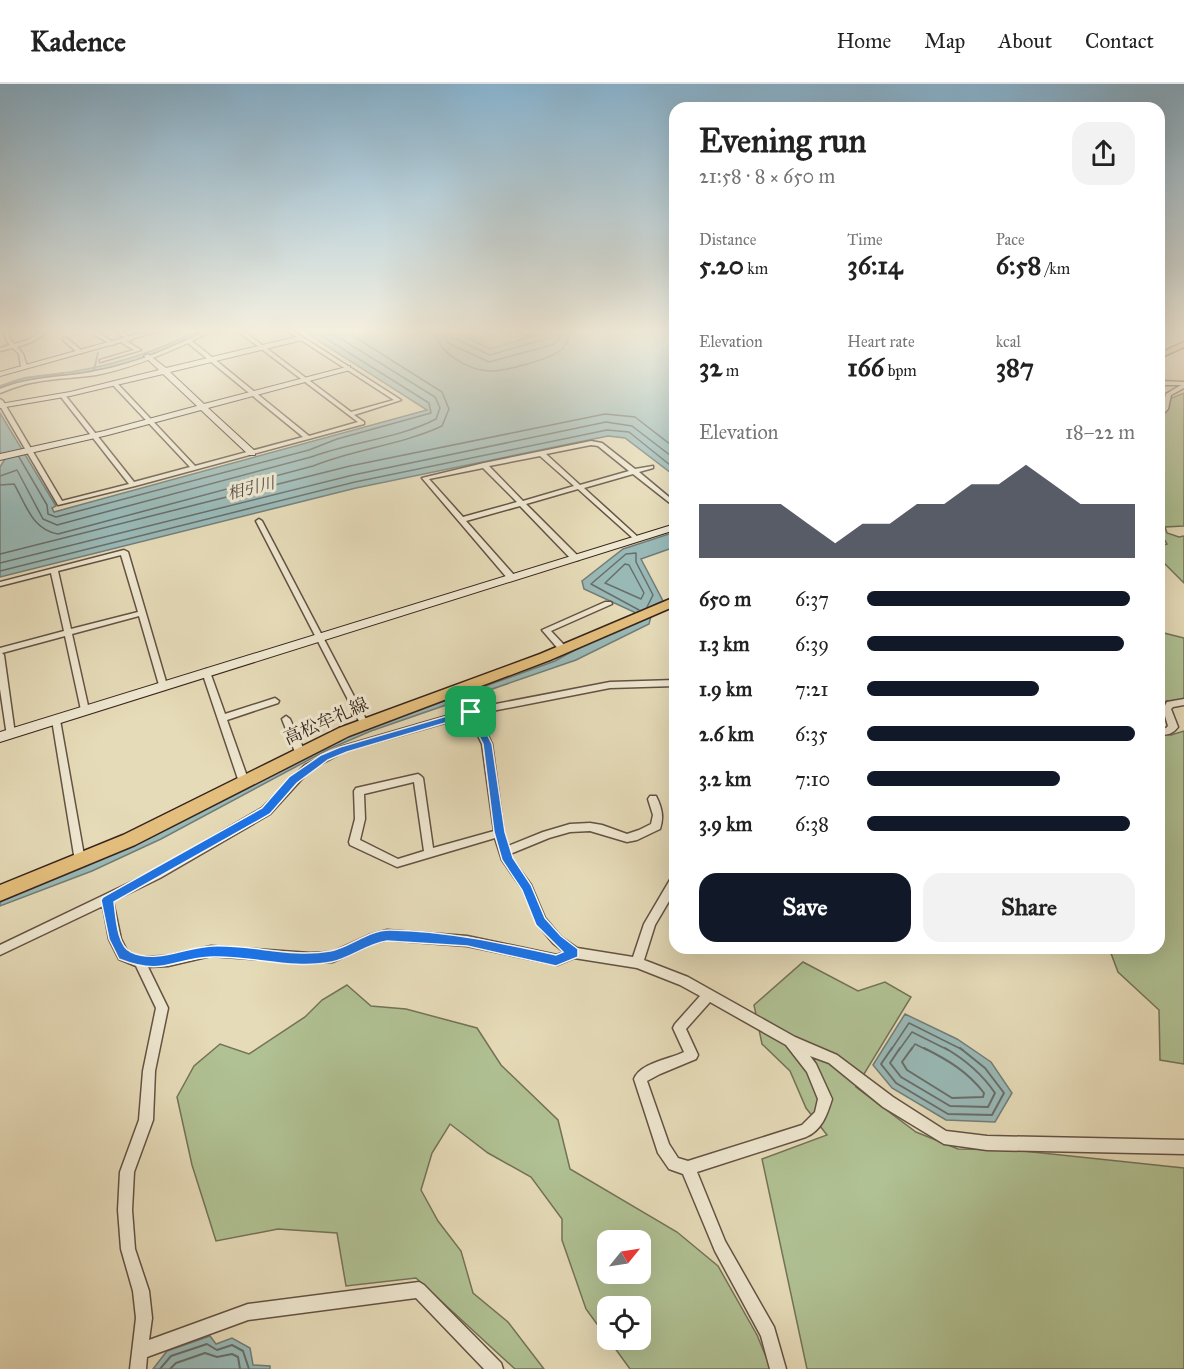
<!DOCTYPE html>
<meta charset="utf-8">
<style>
:root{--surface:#fff;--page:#f2f2f2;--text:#222;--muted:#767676;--line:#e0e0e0;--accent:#111827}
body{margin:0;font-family:"IM FELL Great Primer","Noto Serif JP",serif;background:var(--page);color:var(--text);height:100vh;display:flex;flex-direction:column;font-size:22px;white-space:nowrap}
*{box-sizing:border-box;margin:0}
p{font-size:20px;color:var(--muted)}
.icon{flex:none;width:33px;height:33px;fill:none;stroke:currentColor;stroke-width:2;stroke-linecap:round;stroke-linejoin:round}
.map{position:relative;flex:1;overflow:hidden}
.drawer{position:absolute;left:669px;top:18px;width:496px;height:852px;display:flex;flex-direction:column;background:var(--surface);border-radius:18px;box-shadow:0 6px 24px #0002}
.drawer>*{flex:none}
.needle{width:39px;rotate:60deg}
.buttons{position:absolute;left:597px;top:1146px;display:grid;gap:12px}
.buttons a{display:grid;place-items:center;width:54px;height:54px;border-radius:12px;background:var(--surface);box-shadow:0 6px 24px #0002;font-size:30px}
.pin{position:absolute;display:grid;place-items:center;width:51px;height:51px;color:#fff;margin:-26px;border-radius:12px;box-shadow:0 3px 9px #0006}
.round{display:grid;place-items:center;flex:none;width:63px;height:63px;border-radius:18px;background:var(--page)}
.headline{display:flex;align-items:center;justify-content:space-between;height:102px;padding:0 30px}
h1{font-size:33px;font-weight:800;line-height:45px}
.figures{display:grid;grid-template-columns:repeat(3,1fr);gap:9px;height:102px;padding:6px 30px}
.figures div{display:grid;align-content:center}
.figures b{font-size:26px;font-weight:800}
.figures small{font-size:16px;font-weight:400}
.figures p{font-size:16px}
.chart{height:168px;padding:12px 30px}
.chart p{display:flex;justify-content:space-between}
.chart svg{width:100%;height:108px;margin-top:6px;fill:var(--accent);opacity:.7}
.action{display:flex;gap:12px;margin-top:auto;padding:12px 30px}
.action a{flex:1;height:69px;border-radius:18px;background:var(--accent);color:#fff;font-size:24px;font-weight:800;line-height:69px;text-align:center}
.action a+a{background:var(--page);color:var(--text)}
ul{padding:0 30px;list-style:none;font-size:20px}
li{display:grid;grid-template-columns:96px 72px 1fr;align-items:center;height:45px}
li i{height:15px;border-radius:8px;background:var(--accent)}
header{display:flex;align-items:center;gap:36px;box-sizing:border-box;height:84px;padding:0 30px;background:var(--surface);border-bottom:2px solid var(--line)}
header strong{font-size:28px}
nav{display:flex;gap:33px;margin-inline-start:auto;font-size:21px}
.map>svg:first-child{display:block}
</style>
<header>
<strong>Kadence</strong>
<nav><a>Home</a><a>Map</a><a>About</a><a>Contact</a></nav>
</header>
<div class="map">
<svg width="1184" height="1285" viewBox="0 0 1184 1285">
<rect width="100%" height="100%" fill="#e6dbb8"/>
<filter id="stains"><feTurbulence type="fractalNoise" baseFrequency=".00333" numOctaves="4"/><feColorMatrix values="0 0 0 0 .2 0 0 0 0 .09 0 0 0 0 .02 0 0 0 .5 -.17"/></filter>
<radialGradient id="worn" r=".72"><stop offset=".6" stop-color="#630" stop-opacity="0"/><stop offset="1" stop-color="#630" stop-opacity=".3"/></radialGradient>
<g fill="#b0c193" stroke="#747258" stroke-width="1.5" fill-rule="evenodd">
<polygon points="450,245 557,245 490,266"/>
<polygon points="1184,309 1184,442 1165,443 1167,449 1179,453 1184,452 1184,499 1160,475 1160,462 1167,460 1160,448 1160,319"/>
<polygon points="1160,548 1184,554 1184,616 1166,617 1160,636"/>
<polygon points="1184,647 1184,980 1160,976 1159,926 1118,888 1109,864 1160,864 1160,650 1171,651"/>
<polygon points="803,878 858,907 885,898 911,913 856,1003 916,1048 958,1065 1013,1066 1184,1084 1184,1285 807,1285 762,1075 827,1051 806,1024 790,987 762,960 754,921"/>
<path d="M347 901 371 922 406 925 477 944 501 981 558 1036 570 1085 677 1148 718 1182 757 1251 771 1285H630L609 1256H640V1222H608L607 1254 586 1225 562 1156V1135L531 1093 488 1069 450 1040 432 1069 421 1106 438 1137 461 1167 473 1209 508 1238 544 1285H515L416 1194 346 1202 337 1149 278 1145 216 1157 192 1081 177 1013 194 982 220 960 249 970 305 933 322 916ZM608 1156H640V1190H608Z"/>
</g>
<g fill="#99b9b7" stroke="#727d79" stroke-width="1.5">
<path d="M201 245H209C174 263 133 279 95 287 63 293 31 291 0 305 10 293 41 292 56 290 106 284 156 268 201 245Z"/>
<polygon points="300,245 450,245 490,265 556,245 675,245 675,392 625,354 608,352 356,404 0,493 0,383 5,375 0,368 0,329 56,422 52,424 54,428 427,326"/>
<polygon points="675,448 675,463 641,475 663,517 654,521 649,540 576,576 371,647 329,665 161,755 92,787 0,822 0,814 327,659 555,577 596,554 633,539 634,528 584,505 582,497 623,465"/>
<polygon points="905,930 957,955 991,978 1012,1009 995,1038 946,1036 892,1004 873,981"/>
<polygon points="210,1252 216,1260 232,1254 250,1264 253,1281 270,1282 270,1285 153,1285 167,1267"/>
</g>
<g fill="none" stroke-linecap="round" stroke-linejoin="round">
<g stroke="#686e6a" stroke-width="1.5">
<path d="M433 245C438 268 466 286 490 287 506 287 548 276 561 266 568 261 569 253 570 245"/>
<polyline points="442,245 448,259 489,278 552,261 559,255 561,245"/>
<polyline points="449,245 452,253 490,271 549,254 553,245"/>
<polyline points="19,373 47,421 48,430 56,433 309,366 337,355 431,329 429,319 311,245"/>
<path d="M0 392 17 386 43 435 57 441 311 373C351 358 400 354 436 335L440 324 435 313 325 245"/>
<path d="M0 401 14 400C26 420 32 446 58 450L313 382C355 365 401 361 442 342L449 325 442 308 342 245"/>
<polyline points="0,470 350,382 605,330 635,333 675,364"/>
<polyline points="0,479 353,391 606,338 632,342 675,375"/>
<polygon points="625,480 629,481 644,509 641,515 605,499"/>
<polyline points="0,487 355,398 607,346 629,348 675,385"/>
<polyline points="639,526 591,500 626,470 636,469 636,478 653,511 647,523"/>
<polyline points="891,966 909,939 963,966"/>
<polyline points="899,966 912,948 948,966"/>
<polyline points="911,966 915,960 927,966"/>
</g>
<g stroke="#686e6a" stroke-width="2">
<polyline points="892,964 881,980 896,999 948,1030 992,1031 1004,1009 985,984 960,964"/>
<path d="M900 964 890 979 901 993 950 1022 988 1023 995 1009C982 990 966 976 945 964"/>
<path d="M912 964 902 978 907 986 952 1014 983 1013 984 1009C968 988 948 976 924 964"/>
<polyline points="160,1285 171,1272 207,1260 217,1266 232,1261 243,1267 249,1285"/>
<polyline points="170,1285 176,1279 205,1269 217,1273 232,1270 238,1273 240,1285"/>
</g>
<g stroke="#727d79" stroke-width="2">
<polyline points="94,286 98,269"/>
<polyline points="0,302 25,294 64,289"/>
</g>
<g stroke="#635244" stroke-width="3">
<g id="street">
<polygon points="2,245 7,245 11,257 15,260 28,256 46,245 52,245 32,258 17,263 23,270 27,282 24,284 21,282 19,270 13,264 0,267 0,264 10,261 7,257"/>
<polygon points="113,245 119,245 132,256 128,257"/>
<path d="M209 245H215L192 257 309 352 358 338 235 245H241L351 328 394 316 284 245H290L401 316 354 331 364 338V340L135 402 58 421 0 322V315L3 317 62 417 129 400 61 313V311H65L134 398 190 383 112 300V298H116L195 382 303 353 188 259C159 272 128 285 96 291 76 294 56 294 36 298 23 300 12 304 0 309V305C31 292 64 294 96 287 135 280 174 263 209 245Z"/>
<polygon points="518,245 524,245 531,250 527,251"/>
<polygon points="93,248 97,248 116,260 112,261 93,250"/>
<polygon points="63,254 67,254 82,267 82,269 78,269 63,256"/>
<polygon points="122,257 126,257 141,266 100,278 100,276 134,266 122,259"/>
<polygon points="1160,297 1184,298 1184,304 1171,311 1168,325 1160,333 1160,328 1162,325 1166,310 1181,301 1160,301"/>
<path d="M591 357 602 359 635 385 653 382V384L639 388 675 418V423L633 390 584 404 639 454V456H635L578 405 526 420 578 472V476H572L520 422 466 437 514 491V495H508L422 394 484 379ZM591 361 598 362 629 387 580 401 546 370ZM540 372 574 402 523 417 489 382ZM483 384 517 418 463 433 429 395Z"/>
<polygon points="259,435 262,437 368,639 367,641 361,641 360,639 256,437"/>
<path d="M124 466 128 468 167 601 166 603H160L159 601 139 532 72 550 89 626 85 629 81 626 65 552 2 569 4 571 15 650 13 652H7L0 605V564L64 547 51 489 0 502V498ZM121 471 138 528 71 545 58 487Z"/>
<polygon points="605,518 611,518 612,520 551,547 566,563 567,565 566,567 560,567 542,546"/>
<polygon points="206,585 210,588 225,630 275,614 279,617 278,619 227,636 249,698 247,701 241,701 239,698 202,588"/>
<path d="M675 596V602L610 604 477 630 492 660 504 749 508 762 543 748 570 740 590 739 602 741 627 750 639 746 651 740 653 731 648 715 650 712H656C662 724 664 733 660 745L637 756 627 758 590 747 570 748 549 754 510 770 512 775 531 801 545 834 561 853 577 864 633 873 644 840 671 794 675 793V807L655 841 644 876 688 893 795 953 837 971 893 1013 946 1047 987 1052 1184 1056V1070L987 1066 944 1060 883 1023 829 979 810 972 816 980 832 1015C827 1031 822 1046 806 1053L697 1088 725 1157 774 1243 786 1285H770L761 1252 715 1167 683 1090 669 1085 658 1069 634 995C640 979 670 975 684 968L673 944 675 940 700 912 680 901 637 884 574 874 557 881 467 862 387 856 375 859 333 878 310 879 211 872 168 882 148 883 168 924 155 987 153 1036 134 1088 132 1126 135 1165 149 1207 152 1234 149 1256 248 1220 419 1198 424 1201 501 1279 503 1285H484L416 1214 248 1236 147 1273 146 1285H130L136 1234 133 1207 121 1165 118 1126 120 1088 139 1036 143 987 156 924 136 882 119 875 109 855 103 822 0 871V861L152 788 262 724 305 681 340 663 467 626 457 604 458 602H464L475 624 610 598ZM469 632 482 660 494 747 433 764 423 694 421 692 418 690 356 704 354 707 355 735 349 758 350 761 397 783 495 754 502 776 523 806 537 840 553 859 564 868 557 871 467 852 387 846 369 851 332 868 310 869 211 862 168 872 140 873 127 867 121 855 113 817 160 794 270 730 311 685 346 667ZM414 698 424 767 398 775 360 756 365 735 364 710ZM710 918 786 961 807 988 818 1015 815 1028 802 1041 688 1077 678 1074 669 1060 647 997 660 990 696 975 698 971 686 945Z"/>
<path d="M1184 615V621L1173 623 1171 625 1178 643C1173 650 1167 651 1160 651V645L1166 644 1168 642 1163 625 1167 618Z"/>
<polygon points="286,632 290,635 305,668 303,670 297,670 295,668 282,635"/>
<polygon points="56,633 60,636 85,777 84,780 80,781 76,780 75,777 52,636"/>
</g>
</g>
<g stroke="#37241d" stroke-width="2">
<g id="secondary">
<polygon points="155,245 168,245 0,292 0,288"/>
<polygon points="300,252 304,254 303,256 170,288 204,320 350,282 350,286 208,324 255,367 255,371 249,371 201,326 108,351 0,376 0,370 104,347 197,322 163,290 70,312 0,324 0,320 70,308 159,286 144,272 148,270 166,284"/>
<polygon points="675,440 675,446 0,658 0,648"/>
</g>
</g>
<g stroke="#37241d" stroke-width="3">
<g id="primary">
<polygon points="1184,258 1184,263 1160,274 1160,269"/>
<polygon points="675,513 675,522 550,576 349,652 135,761 0,817 0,801 123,751 339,644 540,570"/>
</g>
</g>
<use href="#street" fill="#efe8d1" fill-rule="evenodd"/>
<use href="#secondary" fill="#efe8d1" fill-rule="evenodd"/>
<use href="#primary" fill="#e3be7c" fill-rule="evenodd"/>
</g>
<linearGradient id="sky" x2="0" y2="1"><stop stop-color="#88b6d4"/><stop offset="0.58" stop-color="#f4efdf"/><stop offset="1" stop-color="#f4efdf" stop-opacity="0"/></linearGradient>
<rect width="1184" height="425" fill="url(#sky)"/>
<path fill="#1a73e8" stroke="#fff" stroke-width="1.5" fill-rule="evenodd" d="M471 625 476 628 492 660 505 748 513 774 531 801 545 834 561 852 578 865V873L556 882 467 862 387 857C367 860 351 874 332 878 293 886 252 872 213 873 173 874 164 893 119 875L109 855 101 816 103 813 262 724 289 693 321 671 340 663ZM469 632 483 660 494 748 502 776 522 806 536 841 563 868 556 871C501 859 447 847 390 846 367 846 351 863 330 867 291 874 251 860 212 862 185 863 157 880 131 868 117 862 116 832 114 818L270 730 297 699 328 676 347 668Z"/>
<g text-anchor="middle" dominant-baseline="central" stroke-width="6" stroke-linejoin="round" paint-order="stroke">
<g font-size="16" font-style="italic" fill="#504944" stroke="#efe8d1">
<text transform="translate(251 404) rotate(-14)">相引川</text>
</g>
<g font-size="18" fill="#37241d" stroke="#efe8d1">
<text transform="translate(326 637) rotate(-24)">高松牟礼線</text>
</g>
</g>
<rect width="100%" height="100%" filter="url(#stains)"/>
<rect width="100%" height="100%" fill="url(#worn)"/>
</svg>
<div class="buttons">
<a><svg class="needle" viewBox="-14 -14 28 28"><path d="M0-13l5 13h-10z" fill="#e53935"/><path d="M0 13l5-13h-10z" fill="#767676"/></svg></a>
<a><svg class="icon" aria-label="locate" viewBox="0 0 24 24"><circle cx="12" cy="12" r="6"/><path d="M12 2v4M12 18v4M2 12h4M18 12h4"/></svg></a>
</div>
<div class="pin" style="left:471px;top:628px;background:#1e9e55"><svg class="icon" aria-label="arrive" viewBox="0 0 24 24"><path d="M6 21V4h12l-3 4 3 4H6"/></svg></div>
<section class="drawer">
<div class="headline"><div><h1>Evening run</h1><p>21:58 · 8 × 650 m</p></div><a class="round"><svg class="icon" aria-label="share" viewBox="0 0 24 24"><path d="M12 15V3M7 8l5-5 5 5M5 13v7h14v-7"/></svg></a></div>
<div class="figures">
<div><p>Distance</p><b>5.20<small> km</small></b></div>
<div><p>Time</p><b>36:14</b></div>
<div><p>Pace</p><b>6:58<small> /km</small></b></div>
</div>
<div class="figures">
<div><p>Elevation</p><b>32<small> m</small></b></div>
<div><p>Heart rate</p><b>166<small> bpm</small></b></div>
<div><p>kcal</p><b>387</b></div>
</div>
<div class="chart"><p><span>Elevation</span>18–22 m</p>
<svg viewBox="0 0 160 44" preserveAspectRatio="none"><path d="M0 44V22L10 22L20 22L30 22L40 30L50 38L60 30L70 30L80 22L90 22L100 14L110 14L120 6L130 14L140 22L150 22L160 22V44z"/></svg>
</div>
<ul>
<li><b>650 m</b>6:37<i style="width:98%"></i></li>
<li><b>1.3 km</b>6:39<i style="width:96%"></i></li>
<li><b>1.9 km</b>7:21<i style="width:64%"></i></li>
<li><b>2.6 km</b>6:35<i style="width:100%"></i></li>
<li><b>3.2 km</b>7:10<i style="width:72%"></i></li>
<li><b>3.9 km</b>6:38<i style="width:98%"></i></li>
</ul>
<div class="action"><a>Save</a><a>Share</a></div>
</section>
</div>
